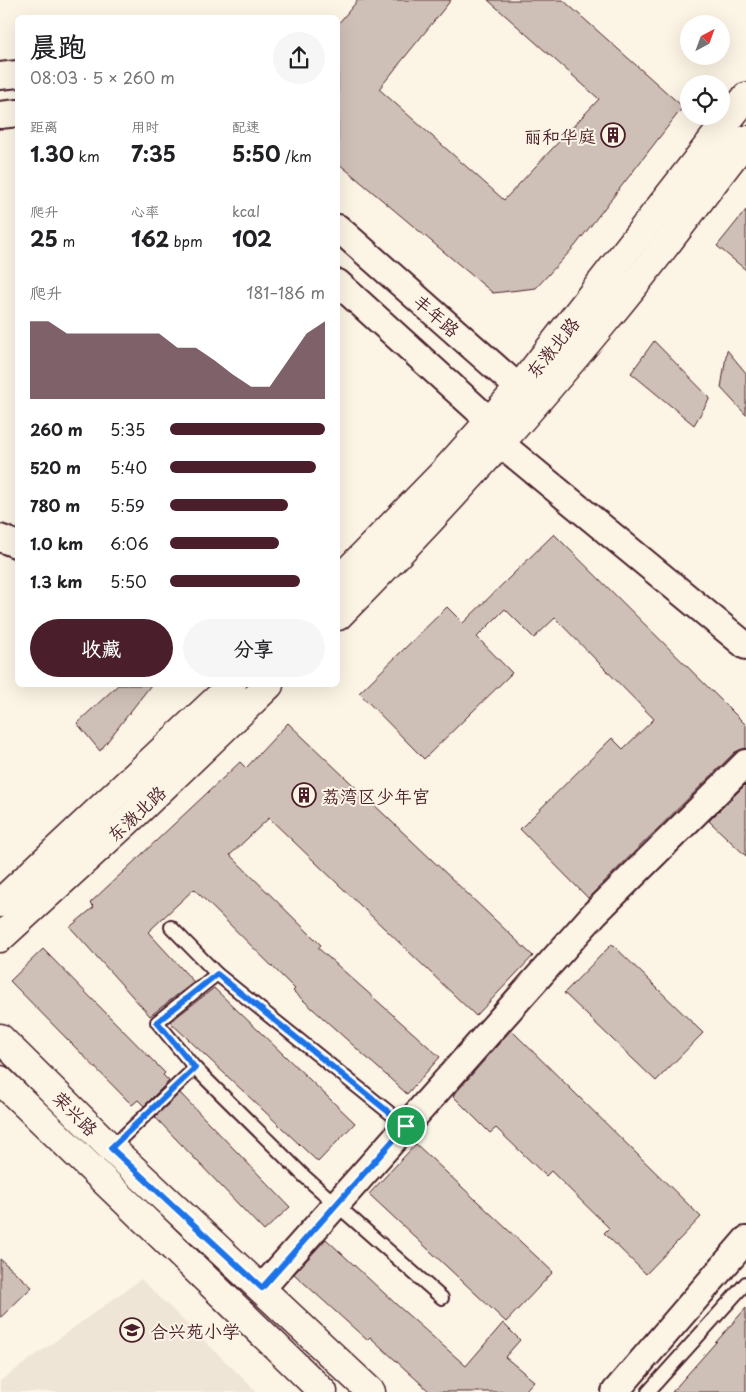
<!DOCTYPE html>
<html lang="zh">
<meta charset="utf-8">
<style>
:root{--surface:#fff;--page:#f6f6f6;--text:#202124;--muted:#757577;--accent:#4a1f2b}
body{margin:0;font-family:"Playpen Sans","LXGW WenKai TC",sans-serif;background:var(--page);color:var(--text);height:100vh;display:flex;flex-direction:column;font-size:19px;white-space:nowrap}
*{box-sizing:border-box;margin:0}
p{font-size:16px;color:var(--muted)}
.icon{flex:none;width:28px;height:28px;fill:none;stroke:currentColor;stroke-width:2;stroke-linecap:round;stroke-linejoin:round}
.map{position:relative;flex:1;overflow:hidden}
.panel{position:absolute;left:15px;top:15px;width:325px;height:672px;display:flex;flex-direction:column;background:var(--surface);border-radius:8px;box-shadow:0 5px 20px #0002}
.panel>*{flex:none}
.needle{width:32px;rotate:41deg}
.fabs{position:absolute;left:680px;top:15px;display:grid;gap:10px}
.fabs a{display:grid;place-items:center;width:50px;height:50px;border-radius:50%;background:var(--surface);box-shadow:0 5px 20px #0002;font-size:25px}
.pin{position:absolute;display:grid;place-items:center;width:42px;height:42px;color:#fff;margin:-21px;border:2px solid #fff;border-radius:50%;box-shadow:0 1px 5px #0007}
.round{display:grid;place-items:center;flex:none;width:52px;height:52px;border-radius:26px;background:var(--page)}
.summary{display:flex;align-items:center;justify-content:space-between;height:85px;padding:0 15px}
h1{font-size:28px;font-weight:700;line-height:38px}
.stats{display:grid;grid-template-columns:repeat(3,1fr);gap:8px;height:85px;padding:5px 15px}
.stats div{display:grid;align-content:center}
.stats b{font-size:21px;font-weight:700}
.stats small{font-size:14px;font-weight:400}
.stats p{font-size:14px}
.chart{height:140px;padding:10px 15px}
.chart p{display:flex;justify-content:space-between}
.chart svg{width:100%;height:90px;margin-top:5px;fill:var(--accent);opacity:.7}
.cta{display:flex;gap:10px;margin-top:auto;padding:10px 15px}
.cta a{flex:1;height:58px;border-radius:30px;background:var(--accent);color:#fff;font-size:20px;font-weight:700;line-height:58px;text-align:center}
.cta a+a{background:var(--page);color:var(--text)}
ul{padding:0 15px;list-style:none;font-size:16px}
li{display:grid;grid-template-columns:80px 60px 1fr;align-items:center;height:38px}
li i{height:12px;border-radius:6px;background:var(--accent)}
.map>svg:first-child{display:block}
</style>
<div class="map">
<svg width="746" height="1392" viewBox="0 0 746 1392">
<rect width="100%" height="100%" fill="#fcf5e5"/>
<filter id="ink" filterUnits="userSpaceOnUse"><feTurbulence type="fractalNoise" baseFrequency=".02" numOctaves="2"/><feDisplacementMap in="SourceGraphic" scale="10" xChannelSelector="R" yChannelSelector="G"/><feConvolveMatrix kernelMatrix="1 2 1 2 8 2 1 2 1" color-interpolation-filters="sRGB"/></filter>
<g filter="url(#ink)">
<polygon fill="#eee5d7" points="141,1279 257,1392 0,1392 0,1381"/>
<g fill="#cfc0b7" stroke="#4a1f2b">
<polygon points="358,0 451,0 379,89 504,200 599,99 488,0 563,0 683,107 575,246 536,288 493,293 338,163 338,24"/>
<polygon points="746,210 746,270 717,246"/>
<polygon points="654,341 710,398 694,425 631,373"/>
<polygon points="727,350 746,373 746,415 721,388"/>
<polygon points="554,534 746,725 746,748 735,752 588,898 520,829 612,738 623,749 654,719 555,618 534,638 505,609 477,637 512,673 424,759 359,693 447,607 463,623"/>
<polygon points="118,685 151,685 100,751 77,723"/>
<polygon points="288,723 533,956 476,1016 269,818 230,855 321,945 318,948 440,1057 407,1094 293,991 295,989 194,889 148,932 194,982 150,1016 70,927 94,907 90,903 240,762 246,768"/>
<polygon points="746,784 746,856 709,821"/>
<polygon points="612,944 703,1033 656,1081 564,993"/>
<polygon points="43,949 165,1073 163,1075 169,1081 144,1106 138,1100 132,1105 10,981"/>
<polygon points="214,988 355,1123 318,1162 170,1022"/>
<polygon points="511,1030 701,1217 646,1274 604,1233 609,1228 551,1171 546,1176 496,1128 490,1133 453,1096"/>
<polygon points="180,1093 290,1207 264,1231 155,1117"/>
<polygon points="416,1144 553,1272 506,1322 369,1194"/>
<polygon points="326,1239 398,1306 466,1366 503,1323 520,1340 505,1357 534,1381 524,1392 430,1392 370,1337 367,1340 294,1274"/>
<polygon points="0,1259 32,1287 0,1318"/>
<polygon points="746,1308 746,1392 672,1392"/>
</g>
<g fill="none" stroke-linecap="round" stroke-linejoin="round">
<g stroke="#4a1f2b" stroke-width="16">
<g id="service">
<polyline points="171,927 217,974 406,1126"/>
<polyline points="195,1068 304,1176 442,1298"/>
<polyline points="111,1148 195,1068 157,1022 217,974"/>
<polyline points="648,1392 746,1283"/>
</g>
</g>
<g stroke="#4a1f2b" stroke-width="30">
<g id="minor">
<polyline points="0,76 18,74"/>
<polyline points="0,115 18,113"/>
<polyline points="338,228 536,403"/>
<polyline points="338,283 490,421 500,443 746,646"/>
<polyline points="0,538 18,545"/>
<polyline points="262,1288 595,913 746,763"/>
<polyline points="615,1392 746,1240"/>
</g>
</g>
<g stroke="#4a1f2b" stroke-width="31">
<g id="tertiary">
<polyline points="0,1038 111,1148 371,1392"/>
<polyline points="0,1080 323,1392"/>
</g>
</g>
<g stroke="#4a1f2b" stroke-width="31">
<g id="secondary">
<polyline points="338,581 443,473 519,388 746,97"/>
<path d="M338 616C431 522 520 424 604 322 654 263 699 200 746 140"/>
<polyline points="0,903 232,685"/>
<polyline points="0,938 133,816 269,685"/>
</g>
</g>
<use href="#service" stroke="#fcf5e5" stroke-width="12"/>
<use href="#minor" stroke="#fcf5e5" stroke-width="26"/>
<use href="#tertiary" stroke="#fcf5e5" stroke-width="28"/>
<use href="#secondary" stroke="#fcf5e5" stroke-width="28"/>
</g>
</g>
<g fill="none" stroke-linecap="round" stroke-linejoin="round" filter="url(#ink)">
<g stroke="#fff" stroke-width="10">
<polygon id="route" points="217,974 406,1126 262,1288 111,1148 195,1068 157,1022"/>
</g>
<use href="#route" stroke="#1a73e8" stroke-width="6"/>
</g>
<defs>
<g id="building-ring" transform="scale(1.25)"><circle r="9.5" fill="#fcf5e5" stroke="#4a1f2b" stroke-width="1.5"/><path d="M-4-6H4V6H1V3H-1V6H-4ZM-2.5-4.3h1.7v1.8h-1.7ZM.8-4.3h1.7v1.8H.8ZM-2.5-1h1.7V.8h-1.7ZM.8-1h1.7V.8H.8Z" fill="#4a1f2b"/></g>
<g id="school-ring" transform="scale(1.25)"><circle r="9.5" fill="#fcf5e5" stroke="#4a1f2b" stroke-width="1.5"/><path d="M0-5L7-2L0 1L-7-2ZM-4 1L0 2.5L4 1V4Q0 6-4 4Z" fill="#4a1f2b"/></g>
</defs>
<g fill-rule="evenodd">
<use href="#building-ring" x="613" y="135"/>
<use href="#building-ring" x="304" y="795"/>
<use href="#school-ring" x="132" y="1330"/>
</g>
<g text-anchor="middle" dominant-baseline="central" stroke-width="4" stroke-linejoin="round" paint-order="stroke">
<g font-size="18" fill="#4a1f2b" stroke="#fcf5e5" text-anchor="start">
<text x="596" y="135" text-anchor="end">丽和华庭</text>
<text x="322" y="795">荔湾区少年宫</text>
<text x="150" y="1330">合兴苑小学</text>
</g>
<g font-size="18" fill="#4a1f2b" stroke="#fcf5e5">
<text transform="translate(437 315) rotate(41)">丰年路</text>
<text transform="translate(552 347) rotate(-51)">东漖北路</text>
<text transform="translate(136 813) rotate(-43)">东漖北路</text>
<text transform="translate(76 1113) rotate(45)">荣兴路</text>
</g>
</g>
</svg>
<div class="fabs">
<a><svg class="needle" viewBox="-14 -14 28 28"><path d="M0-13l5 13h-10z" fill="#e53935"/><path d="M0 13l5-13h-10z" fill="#757577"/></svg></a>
<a><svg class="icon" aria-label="locate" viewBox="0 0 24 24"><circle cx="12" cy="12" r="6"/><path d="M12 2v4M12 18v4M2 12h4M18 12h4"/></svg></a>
</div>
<div class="pin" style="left:406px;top:1126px;background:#1e9e55"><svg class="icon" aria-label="arrive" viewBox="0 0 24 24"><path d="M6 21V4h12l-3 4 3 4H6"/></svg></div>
<section class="panel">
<div class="summary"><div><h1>晨跑</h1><p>08:03 · 5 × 260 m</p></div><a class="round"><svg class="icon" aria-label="share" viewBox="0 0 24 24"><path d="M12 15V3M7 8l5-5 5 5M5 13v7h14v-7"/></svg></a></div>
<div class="stats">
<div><p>距离</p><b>1.30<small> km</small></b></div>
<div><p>用时</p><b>7:35</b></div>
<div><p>配速</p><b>5:50<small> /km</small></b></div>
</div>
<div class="stats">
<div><p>爬升</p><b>25<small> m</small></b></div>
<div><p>心率</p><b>162<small> bpm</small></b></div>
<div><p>kcal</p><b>102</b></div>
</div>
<div class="chart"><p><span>爬升</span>181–186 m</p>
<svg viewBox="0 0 160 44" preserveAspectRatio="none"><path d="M0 44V6L10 6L20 12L30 12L40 12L50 12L60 12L70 12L80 19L90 19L100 25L110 32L120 38L130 38L140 25L150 12L160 6V44z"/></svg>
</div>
<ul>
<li><b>260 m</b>5:35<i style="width:100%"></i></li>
<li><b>520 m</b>5:40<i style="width:94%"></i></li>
<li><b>780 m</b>5:59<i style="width:76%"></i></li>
<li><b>1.0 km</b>6:06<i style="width:70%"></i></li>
<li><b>1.3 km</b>5:50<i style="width:84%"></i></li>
</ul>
<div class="cta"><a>收藏</a><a>分享</a></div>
</section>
</div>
